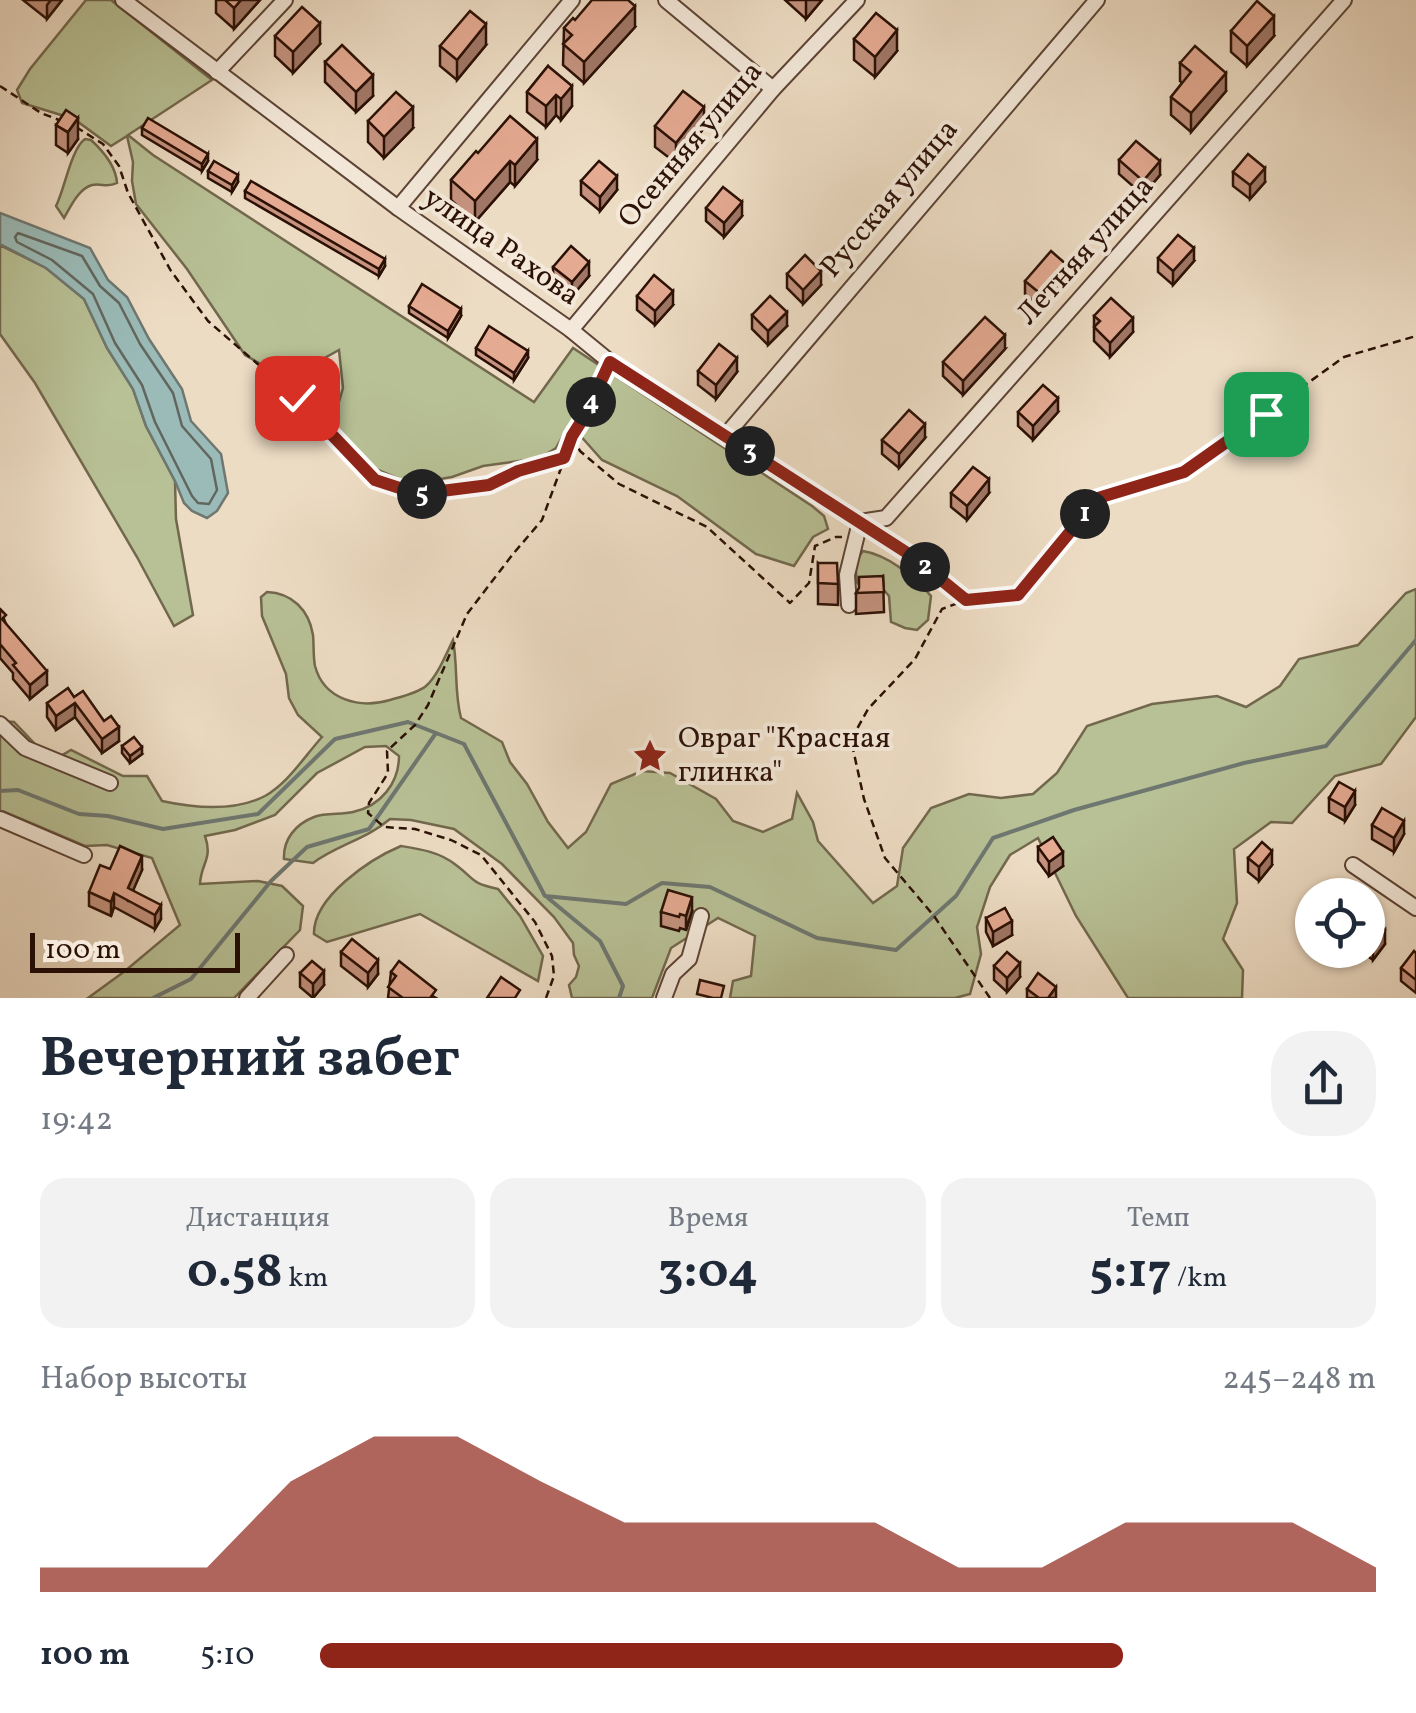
<!DOCTYPE html>
<html lang="ru">
<meta charset="utf-8">
<style>
:root{--surface:#fff;--page:#f2f2f3;--text:#1f2937;--muted:#747a83;--accent:#8f2418}
body{margin:0;font-family:Vollkorn,serif;background:var(--page);color:var(--text);height:100vh;display:flex;flex-direction:column;font-size:38px;white-space:nowrap}
*{box-sizing:border-box;margin:0}
p{font-size:32px;color:var(--muted)}
.icon{flex:none;width:55px;height:55px;fill:none;stroke:currentColor;stroke-width:2;stroke-linecap:round;stroke-linejoin:round}
.map{position:relative;height:998px;overflow:hidden}
.drawer{display:flex;flex-direction:column;background:var(--surface);flex:1}
.drawer>*{flex:none}
.buttons{position:absolute;left:1295px;top:878px;display:grid;gap:20px}
.buttons a{display:grid;place-items:center;width:90px;height:90px;border-radius:50%;background:var(--surface);box-shadow:0 2px 8px #0004;font-size:50px}
.scale{position:absolute;left:30px;bottom:25px;width:210px;box-sizing:border-box;padding-left:10px;border:5px solid #2b1005;border-top:0;font-size:28px;line-height:35px;white-space:nowrap;color:#2b1005;-webkit-text-stroke:8px #f3e8d9;paint-order:stroke}
.pin{position:absolute;display:grid;place-items:center;width:85px;height:85px;color:#fff;margin:-42px;border-radius:20px;box-shadow:0 5px 15px #0006}
.km{position:absolute;width:50px;height:50px;margin:-25px;border-radius:50%;background:#222;color:#fff;font-size:28px;line-height:50px;text-align:center}
.round{display:grid;place-items:center;flex:none;width:105px;height:105px;border-radius:40px;background:var(--page)}
.summary{display:flex;align-items:center;justify-content:space-between;height:170px;padding:0 40px}
h1{font-size:55px;font-weight:700;line-height:75px}
.figures{display:grid;grid-template-columns:repeat(3,1fr);gap:15px;height:170px;padding:10px 40px}
.figures div{display:grid;align-content:center;border-radius:25px;background:var(--page);text-align:center}
.figures b{font-size:50px;font-weight:700}
.figures small{font-size:28px;font-weight:400}
.figures p{font-size:28px}
.chart{height:280px;padding:20px 40px}
.chart p{display:flex;justify-content:space-between}
.chart svg{width:100%;height:180px;margin-top:10px;fill:var(--accent);opacity:.7}
ul{padding:0 40px;list-style:none;font-size:32px}
li{display:grid;grid-template-columns:160px 120px 1fr;align-items:center;height:75px}
li i{height:25px;border-radius:12px;background:var(--accent)}
.map>svg:first-child{display:block}
</style>
<div class="map">
<svg width="1416" height="998" viewBox="0 0 1416 998">
<rect width="100%" height="100%" fill="#eddcc4"/>
<filter id="stains"><feTurbulence type="fractalNoise" baseFrequency=".002" numOctaves="4"/><feColorMatrix values="0 0 0 0 .2 0 0 0 0 .09 0 0 0 0 .02 0 0 0 .5 -.17"/></filter>
<radialGradient id="worn" r=".72"><stop offset=".6" stop-color="#630" stop-opacity="0"/><stop offset="1" stop-color="#630" stop-opacity=".3"/></radialGradient>
<g fill="#b8c095" stroke="#72684d" stroke-width="2.5">
<polygon points="86,0 111,0 212,80 128,135 153,155 534,402 573,348 812,506 824,516 828,529 813,537 794,566 756,554 677,496 602,460 570,424 556,448 540,458 483,466 452,477 411,484 371,467 332,426 343,388 339,350 310,366 280,375 245,355 187,269 136,204 132,181 133,162 127,136 111,146 74,119 22,103 17,90 30,69"/>
<path d="M85 139 91 140C103 151 116 166 117 183 107 188 102 183 92 185 78 189 70 208 64 218L56 206C65 188 71 149 85 139Z"/>
<polygon points="0,245 46,268 84,299 107,348 133,389 146,426 175,481 176,519 193,615 174,626 137,557 35,383 0,334"/>
<path d="M863 551C888 555 915 577 931 596L928 620 917 630 905 628 891 622 889 596 882 588 861 587 857 582 855 562Z"/>
<path d="M1416 589V717L1381 764 1335 776 1292 823 1271 822 1234 849 1237 903 1223 939 1243 970 1242 998H1128L1076 916 1038 838 1010 855 990 887 977 927 981 954 970 994 955 998H730L733 981 751 976 755 936 718 918 671 948 652 998H572L569 985 576 977 579 966 574 955 573 943 554 917 502 864 454 829 411 820 390 819C367 839 337 845 313 863L284 859C283 839 296 824 314 817 326 812 341 815 353 812 381 806 399 783 399 756L386 746 365 747 317 773 275 815 235 830 205 836C213 859 201 863 200 884L258 881 282 886 303 906 300 930 234 998H88L125 971 180 925 152 858 107 845 85 846 0 810V721L14 722 34 743 47 764 71 750 123 776H147L162 801C194 808 234 812 265 796 288 783 304 757 322 737L298 715 289 698 286 674 262 616 261 597 267 592C292 593 309 610 313 635 314 645 313 656 315 666 324 700 360 709 390 700 400 697 418 693 426 686 438 675 446 654 453 640 458 666 454 692 461 718L502 742 510 762 527 784 548 822 568 848 586 832 611 784 642 771 670 773 716 799 733 821 763 832 792 819 797 793 813 822 818 841 873 903 897 886 903 848 931 808 969 794 1001 798 1033 794 1057 773 1087 726 1152 704 1217 696 1246 707 1280 686 1299 659 1358 645 1406 593Z"/>
<path d="M401 846C420 849 440 852 456 865 476 880 470 883 498 889L520 916 543 956 538 981 420 914 327 942 314 934C313 897 370 859 401 846Z"/>
</g>
<polygon fill="#9abbb8" stroke="#6e7770" stroke-width="2.5" points="0,213 90,248 108,280 127,297 149,339 182,389 191,421 221,454 228,493 217,511 207,518 192,511 184,503 175,481 146,426 133,389 107,348 84,299 46,268 0,244"/>
<g fill="none" stroke-linecap="round" stroke-linejoin="round">
<polygon stroke="#62665e" stroke-width="2.5" points="18,233 82,256 100,286 119,303 140,344 173,393 182,426 211,459 217,490 209,504 198,503 192,496 155,422 142,385 115,343 93,294 52,260 17,242 15,237"/>
<g stroke="#6e7770" stroke-width="4">
<polyline points="0,791 18,790 79,814 108,816 163,829 258,814 335,739 408,722 464,744 545,896 626,904 662,883 710,887 817,938 896,950 956,896 993,838 1074,810 1244,763 1326,746 1416,640"/>
<polyline points="548,898 600,941 623,986 619,998"/>
<polyline points="153,998 191,979 271,881 307,847 369,829 436,733"/>
</g>
<g stroke="#5c4335" stroke-width="18">
<g id="minor">
<polyline points="123,0 398,208 571,330 610,362 860,522"/>
<polyline points="666,0 773,89"/>
<polyline points="217,72 285,0"/>
<polyline points="398,208 572,0"/>
<polyline points="571,330 773,89 857,0"/>
<polyline points="726,435 1097,0"/>
<polyline points="860,522 886,518 1344,0"/>
<polyline points="849,605 847,575 860,522"/>
<polyline points="0,724 25,748 110,783"/>
<polyline points="0,819 84,855"/>
<polyline points="1353,865 1416,908"/>
<polyline points="247,998 286,955"/>
<polyline points="664,998 673,974 689,959 701,916"/>
</g>
</g>
<g stroke="#2b1005" stroke-width="2.5" stroke-dasharray="8 5" stroke-linecap="butt">
<polyline points="0,86 41,113 59,120"/>
<path d="M76 127 103 144 119 166 128 193 171 271 208 321 297 398 375 481 418 494 489 485 518 471 564 458C574 429 591 402 605 373"/>
<polyline points="573,437 580,451 619,484 707,527 790,603 809,583 815,546 836,537 842,537"/>
<polyline points="878,534 913,556 963,598"/>
<polyline points="546,998 554,976 552,956 535,922 481,855 451,840 415,829 384,827 368,813 369,803 388,773 387,751 415,725 428,705 467,614 513,554 542,520 564,460"/>
<polyline points="990,998 934,916 885,858 864,799 851,740 868,709 915,659 942,609 966,600 1018,595 1098,497 1184,472 1344,357 1416,336"/>
</g>
<use href="#minor" stroke="#f3e8d9" stroke-width="14"/>
</g>
<g fill="#c4927e" stroke="#2b1005" stroke-width="2.5">
<polygon points="23,0 62,0 47,19"/>
<polygon points="216,0 260,0 234,29 216,13"/>
<polygon points="785,0 822,0 806,19"/>
<polygon points="575,20 635,27 584,83 563,65 564,28"/>
<polygon points="1231,31 1274,36 1247,66 1231,52"/>
<polygon points="275,36 320,44 293,73 275,56"/>
<polygon points="854,39 897,51 875,77 854,60"/>
<polygon points="486,45 457,80 440,66 440,46"/>
<polygon points="325,62 373,96 356,112 325,82"/>
<polygon points="1180,63 1226,91 1191,132 1171,115 1171,97 1182,83 1180,81"/>
<polygon points="548,66 572,106 561,120 556,115 546,127 527,112 527,92"/>
<polygon points="368,121 413,128 384,158 368,142"/>
<polygon points="56,125 78,139 68,153 56,145"/>
<polygon points="655,126 704,128 676,163 655,147"/>
<polygon points="142,128 208,161 202,171 142,135"/>
<polygon points="478,153 537,160 515,186 510,182 475,222 451,200 451,180"/>
<polygon points="1119,160 1160,175 1143,195 1119,174"/>
<polygon points="208,171 238,182 232,192 208,178"/>
<polygon points="1233,172 1265,182 1250,199 1233,186"/>
<polygon points="581,181 617,190 600,211 581,195"/>
<polygon points="245,191 385,266 379,276 245,198"/>
<polygon points="706,208 742,216 724,237 706,221"/>
<polygon points="1158,258 1194,261 1173,285 1158,272"/>
<polygon points="553,267 589,276 572,296 553,281"/>
<polygon points="787,274 821,285 803,304 787,288"/>
<polygon points="1067,279 1042,309 1025,294 1025,281"/>
<polygon points="637,296 673,305 655,325 637,310"/>
<polygon points="409,306 461,316 448,338 409,313"/>
<polygon points="752,315 787,326 768,345 752,329"/>
<polygon points="1094,316 1133,332 1110,357 1094,341"/>
<polygon points="476,348 528,358 514,380 476,355"/>
<polygon points="1005,349 963,395 943,376 943,362"/>
<polygon points="698,371 737,372 716,399 698,385"/>
<polygon points="1018,412 1058,412 1033,440 1018,426"/>
<polygon points="925,438 899,468 882,454 882,440"/>
<polygon points="951,493 989,493 967,520 951,507"/>
<polygon points="818,563 838,584 838,605 818,604"/>
<polygon points="883,576 884,612 856,614 856,593"/>
<polygon points="0,609 6,624 47,685 30,699 13,679 13,673 0,658"/>
<polygon points="74,697 119,741 102,753 75,717 56,730 47,717 47,703"/>
<polygon points="122,746 142,754 130,763 122,753"/>
<polygon points="1329,798 1355,805 1345,821 1329,812"/>
<polygon points="1372,825 1404,834 1394,852 1372,839"/>
<polygon points="1038,847 1063,866 1049,876 1038,861"/>
<polygon points="1248,858 1272,865 1259,881 1248,872"/>
<polygon points="110,869 142,870 133,890 161,919 155,929 114,907 111,916 89,906 89,892"/>
<polygon points="692,911 686,930 680,928 679,931 661,926 661,912"/>
<polygon points="986,918 1012,935 993,946 986,932"/>
<polygon points="1368,928 1385,944 1373,960 1361,951 1368,950"/>
<polygon points="341,952 378,974 368,987 341,966"/>
<polygon points="1416,953 1416,993 1401,981 1401,968"/>
<polygon points="994,966 1020,977 1007,992 994,980"/>
<polygon points="391,972 436,998 388,998"/>
<polygon points="300,973 324,985 313,998 300,987"/>
<polygon points="1027,989 1056,998 1027,998"/>
</g>
<g fill="#a07766" stroke="#2b1005" stroke-width="2.5">
<polygon points="51,0 62,0 47,19 47,5"/>
<polygon points="241,0 260,0 234,29 234,8"/>
<polygon points="806,0 822,0 806,19"/>
<polygon points="635,6 635,27 584,83 584,62"/>
<polygon points="1274,16 1274,36 1247,66 1247,46"/>
<polygon points="320,23 320,44 293,73 293,52"/>
<polygon points="486,24 486,45 457,80 457,60"/>
<polygon points="897,30 897,51 875,77 875,57"/>
<polygon points="1226,73 1226,91 1191,132 1191,113"/>
<polygon points="373,75 373,96 356,112 356,92"/>
<polygon points="572,86 572,106 561,120 561,99"/>
<polygon points="556,95 556,115 546,127 546,106"/>
<polygon points="413,107 413,128 384,158 384,137"/>
<polygon points="704,107 704,128 676,163 676,143"/>
<polygon points="78,118 78,139 68,153 68,132"/>
<polygon points="537,139 537,160 515,186 515,165"/>
<polygon points="208,154 208,161 202,171 202,164"/>
<polygon points="510,161 510,182 475,222 475,201"/>
<polygon points="1160,161 1160,175 1143,195 1143,181"/>
<polygon points="1265,168 1265,182 1250,199 1250,185"/>
<polygon points="238,175 238,182 232,192 232,185"/>
<polygon points="617,176 617,190 600,211 600,197"/>
<polygon points="742,202 742,216 724,237 724,223"/>
<polygon points="1194,248 1194,261 1173,285 1173,271"/>
<polygon points="385,259 385,266 379,276 379,269"/>
<polygon points="589,262 589,276 572,296 572,282"/>
<polygon points="1067,265 1067,279 1042,309 1042,295"/>
<polygon points="821,271 821,285 803,304 803,290"/>
<polygon points="673,291 673,305 655,325 655,311"/>
<polygon points="461,309 461,316 448,338 448,331"/>
<polygon points="787,312 787,326 768,345 768,331"/>
<polygon points="1133,318 1133,332 1110,357 1110,343"/>
<polygon points="1005,335 1005,349 963,395 963,381"/>
<polygon points="528,351 528,358 514,380 514,373"/>
<polygon points="737,358 737,372 716,399 716,385"/>
<polygon points="1058,398 1058,412 1033,440 1033,426"/>
<polygon points="925,424 925,438 899,468 899,454"/>
<polygon points="989,479 989,493 967,520 967,506"/>
<polygon points="47,671 47,685 30,699 30,685"/>
<polygon points="75,703 75,717 56,730 56,716"/>
<polygon points="119,727 119,741 102,753 102,739"/>
<polygon points="142,747 142,754 130,763 130,756"/>
<polygon points="1355,791 1355,805 1345,821 1345,807"/>
<polygon points="1404,821 1404,834 1394,852 1394,838"/>
<polygon points="1272,851 1272,865 1259,881 1259,867"/>
<polygon points="1063,852 1063,866 1049,876 1049,862"/>
<polygon points="142,856 142,870 128,902 128,888"/>
<polygon points="114,893 114,907 111,916 111,902"/>
<polygon points="692,897 692,911 686,930 686,916"/>
<polygon points="161,905 161,919 155,929 155,915"/>
<polygon points="1012,921 1012,935 993,946 993,932"/>
<polygon points="1385,930 1385,944 1373,960 1373,946"/>
<polygon points="378,960 378,974 368,987 368,973"/>
<polygon points="1020,963 1020,977 1007,992 1007,978"/>
<polygon points="324,971 324,985 313,998 313,984"/>
<polygon points="1056,987 1056,998 1048,998"/>
</g>
<g fill="#e4aa92" stroke="#2b1005" stroke-width="2.5">
<polygon points="225,0 241,0 234,8"/>
<polygon points="592,0 628,0 635,6 584,62 563,44 572,35 564,28 573,18 575,20"/>
<polygon points="1257,1 1274,16 1247,46 1231,31"/>
<polygon points="302,7 320,23 293,52 275,36"/>
<polygon points="470,11 486,24 457,60 440,46"/>
<polygon points="876,13 897,30 875,57 854,39"/>
<polygon points="342,45 373,75 356,92 325,62"/>
<polygon points="1195,46 1226,73 1191,113 1171,97 1191,72 1180,63"/>
<polygon points="548,66 572,86 561,99 556,95 546,106 527,92"/>
<polygon points="683,91 704,107 676,143 655,126"/>
<polygon points="396,92 413,107 384,137 368,121"/>
<polygon points="66,110 78,118 68,132 56,125"/>
<polygon points="510,116 537,139 515,165 510,161 475,201 451,180 476,151 478,153"/>
<polygon points="148,118 208,154 202,164 142,128"/>
<polygon points="1136,141 1160,161 1143,181 1119,160"/>
<polygon points="1248,154 1265,168 1250,185 1233,172"/>
<polygon points="214,161 238,175 232,185 208,171"/>
<polygon points="599,161 617,176 600,197 581,181"/>
<polygon points="251,181 385,259 379,269 245,191"/>
<polygon points="723,187 742,202 724,223 706,208"/>
<polygon points="1178,235 1194,248 1173,271 1158,258"/>
<polygon points="571,246 589,262 572,282 553,267"/>
<polygon points="1051,251 1067,265 1042,295 1025,281"/>
<polygon points="805,255 821,271 803,290 787,274"/>
<polygon points="654,275 673,291 655,311 637,296"/>
<polygon points="422,284 461,309 448,331 409,306"/>
<polygon points="770,296 787,312 768,331 752,315"/>
<polygon points="1111,298 1133,318 1110,343 1094,327 1100,321 1094,316"/>
<polygon points="985,317 1005,335 963,381 943,362"/>
<polygon points="489,326 528,351 514,373 476,348"/>
<polygon points="719,344 737,358 716,385 698,371"/>
<polygon points="1043,385 1058,398 1033,426 1018,412"/>
<polygon points="909,410 925,424 899,454 882,440"/>
<polygon points="973,467 989,479 967,506 951,493"/>
<polygon points="818,563 837,563 838,584 818,583"/>
<polygon points="883,576 884,592 856,593 859,588 859,577"/>
<polygon points="0,609 6,615 2,619 47,671 30,685 13,665 16,663 0,644"/>
<polygon points="68,688 74,697 83,691 104,721 111,716 119,727 102,739 75,703 56,716 47,703"/>
<polygon points="134,737 142,747 130,756 122,746"/>
<polygon points="1339,782 1355,791 1345,807 1329,798"/>
<polygon points="1382,808 1404,821 1394,838 1372,825"/>
<polygon points="1053,837 1063,852 1049,862 1038,847"/>
<polygon points="1262,842 1272,851 1259,867 1248,858"/>
<polygon points="120,846 142,856 128,888 161,905 155,915 114,893 111,902 89,892 100,865 110,869"/>
<polygon points="668,890 692,897 686,916 680,914 679,917 661,912"/>
<polygon points="1005,908 1012,921 993,932 986,918"/>
<polygon points="1372,921 1385,930 1373,946 1368,942 1368,928"/>
<polygon points="352,939 378,960 368,973 341,952"/>
<polygon points="1414,951 1416,953 1416,980 1401,968"/>
<polygon points="1007,952 1020,963 1007,978 994,966"/>
<polygon points="312,961 324,971 313,984 300,973"/>
<polygon points="399,961 436,990 430,998 403,998 388,987 396,976 391,972"/>
<polygon points="1038,973 1056,987 1048,998 1039,998 1027,989"/>
<polygon points="501,977 520,990 515,998 487,998"/>
<polygon points="700,980 724,986 721,998 713,998 697,994"/>
</g>
<g fill="none" stroke-linecap="round" stroke-linejoin="round">
<g stroke="#fff" stroke-width="20">
<polyline id="route" points="297,398 375,480 418,494 489,485 518,471 564,458 572,436 586,414 610,362 912,556 966,600 1018,595 1098,498 1184,472 1266,414"/>
</g>
<use href="#route" stroke="#8f2418" stroke-width="12"/>
</g>
<defs>
<g id="sight-bare" transform="scale(2.7)"><path d="M0-6L1.8-2.2L6-1.7L2.9 1.2L3.7 5.4L0 3.3L-3.7 5.4L-2.9 1.2L-6-1.7L-1.8-2.2Z" fill="#8f2418" stroke="#f3e8d9" stroke-width="2.5" paint-order="stroke"/></g>
</defs>
<g fill-rule="evenodd">
<use href="#sight-bare" x="650" y="756"/>
</g>
<g text-anchor="middle" dominant-baseline="central" stroke-width="8" stroke-linejoin="round" paint-order="stroke">
<g font-size="30" fill="#2b1005" stroke="#f3e8d9">
<text transform="translate(691 145) rotate(-50)">Осенняя улица</text>
<text transform="translate(890 199) rotate(-50)">Русская улица</text>
<text transform="translate(501 247) rotate(35)">улица Рахова</text>
<text transform="translate(1086 251) rotate(-48)">Летняя улица</text>
</g>
<g font-size="30" fill="#2b1005" stroke="#f3e8d9" text-anchor="start">
<text x="678" y="739">Овраг "Красная<tspan x="678" dy="34">глинка"</tspan></text>
</g>
</g>
<rect width="100%" height="100%" filter="url(#stains)"/>
<rect width="100%" height="100%" fill="url(#worn)"/>
</svg>
<div class="buttons">
<a><svg class="icon" aria-label="locate" viewBox="0 0 24 24"><circle cx="12" cy="12" r="6"/><path d="M12 2v4M12 18v4M2 12h4M18 12h4"/></svg></a>
</div>
<div class="scale">100 m</div>
<div class="pin" style="left:1266px;top:414px;background:#1e9e55"><svg class="icon" aria-label="arrive" viewBox="0 0 24 24"><path d="M6 21V4h12l-3 4 3 4H6"/></svg></div>
<div class="pin" style="left:297px;top:398px;background:#d93025"><svg class="icon" aria-label="check" viewBox="0 0 24 24"><path d="M5 12l5 5 9-10"/></svg></div>
<b class="km" style="left:1085px;top:514px">1</b>
<b class="km" style="left:925px;top:567px">2</b>
<b class="km" style="left:750px;top:451px">3</b>
<b class="km" style="left:591px;top:402px">4</b>
<b class="km" style="left:422px;top:494px">5</b>
</div>
<section class="drawer">
<div class="summary"><div><h1>Вечерний забег</h1><p>19:42</p></div><a class="round"><svg class="icon" aria-label="share" viewBox="0 0 24 24"><path d="M12 15V3M7 8l5-5 5 5M5 13v7h14v-7"/></svg></a></div>
<div class="figures">
<div><p>Дистанция</p><b>0.58<small> km</small></b></div>
<div><p>Время</p><b>3:04</b></div>
<div><p>Темп</p><b>5:17<small> /km</small></b></div>
</div>
<div class="chart"><p><span>Набор высоты</span>245–248 m</p>
<svg viewBox="0 0 160 44" preserveAspectRatio="none"><path d="M0 44V38L10 38L20 38L30 17L40 6L50 6L60 17L70 27L80 27L90 27L100 27L110 38L120 38L130 27L140 27L150 27L160 38V44z"/></svg>
</div>
<ul>
<li><b>100 m</b>5:10<i style="width:76%"></i></li>
</ul>
</section>
